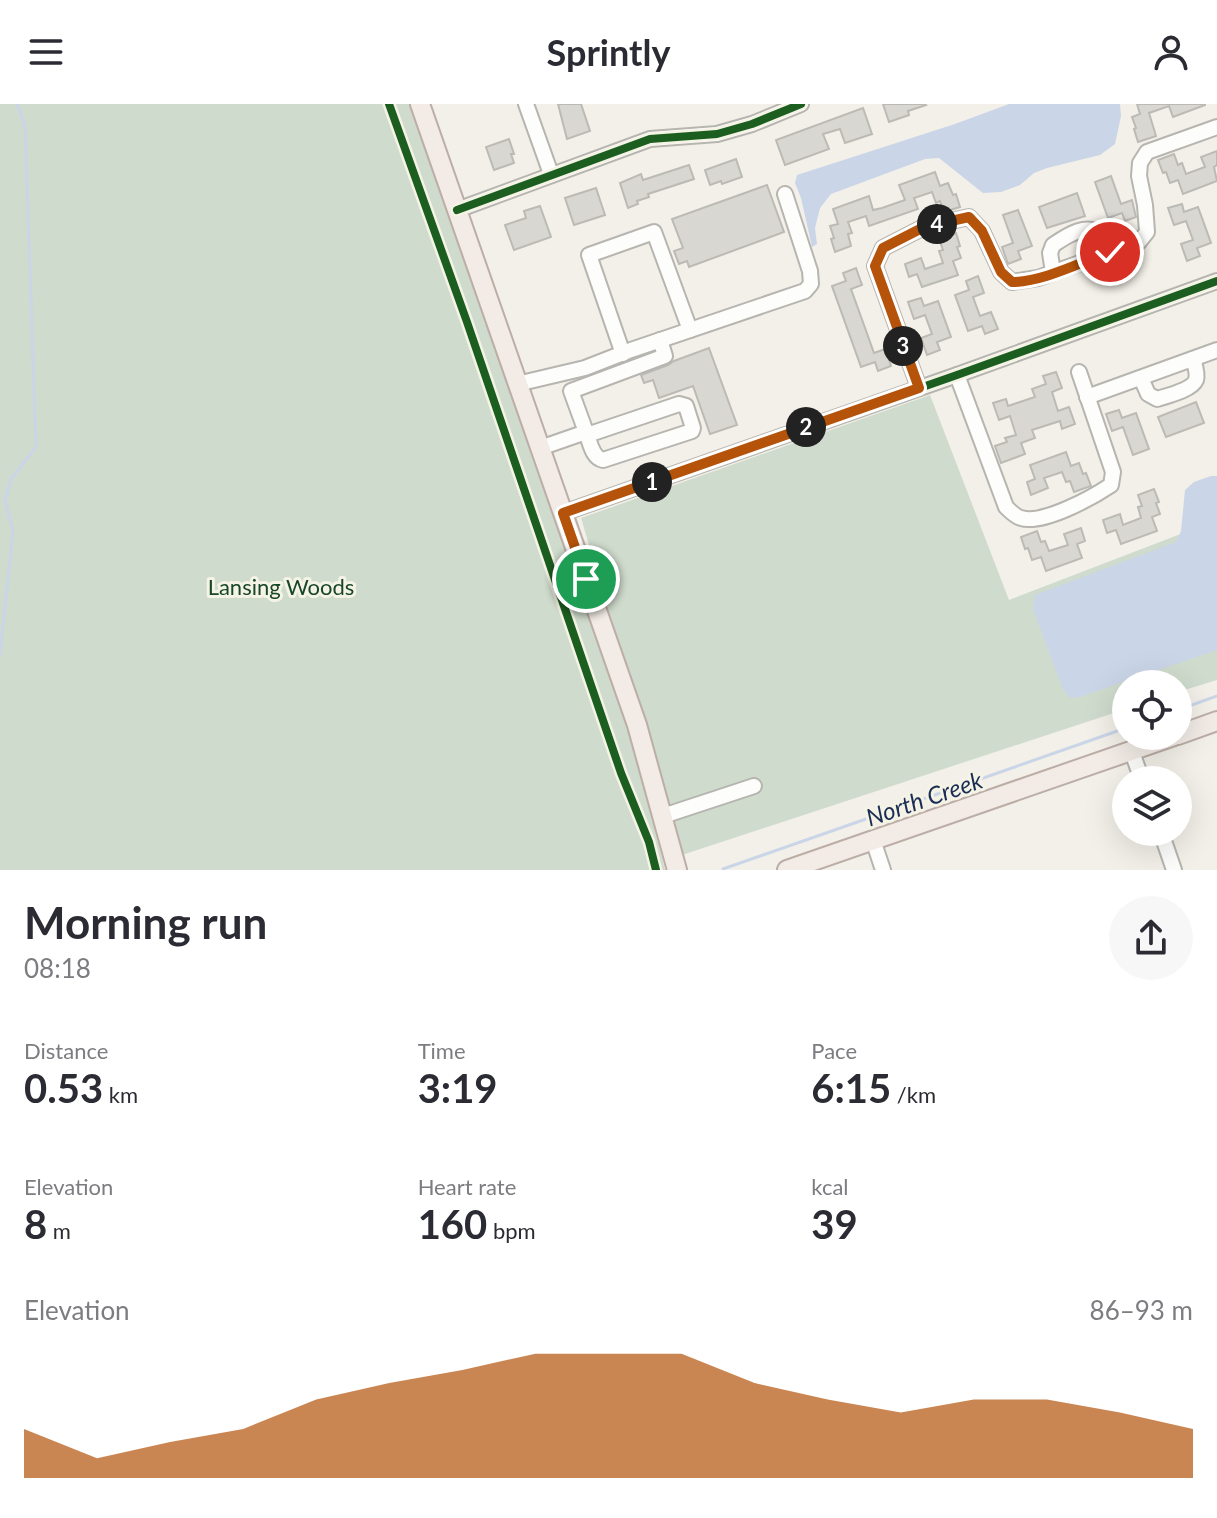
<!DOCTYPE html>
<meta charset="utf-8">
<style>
:root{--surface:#fff;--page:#f7f7f7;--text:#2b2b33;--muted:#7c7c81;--accent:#b45309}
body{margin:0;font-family:Lato,sans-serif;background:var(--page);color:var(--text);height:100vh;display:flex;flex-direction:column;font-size:30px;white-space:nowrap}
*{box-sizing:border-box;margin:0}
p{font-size:26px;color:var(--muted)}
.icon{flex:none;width:44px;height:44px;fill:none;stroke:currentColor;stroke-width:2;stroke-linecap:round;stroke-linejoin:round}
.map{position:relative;height:766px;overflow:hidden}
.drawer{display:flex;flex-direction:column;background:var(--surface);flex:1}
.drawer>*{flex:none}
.controls{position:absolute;left:1112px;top:566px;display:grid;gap:16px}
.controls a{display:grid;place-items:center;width:80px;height:80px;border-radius:50%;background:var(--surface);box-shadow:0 8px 32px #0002;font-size:40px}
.pin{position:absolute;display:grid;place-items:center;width:68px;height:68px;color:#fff;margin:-34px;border:4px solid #fff;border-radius:50%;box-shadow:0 2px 8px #0007}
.km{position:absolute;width:40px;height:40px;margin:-20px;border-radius:50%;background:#222;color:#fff;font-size:22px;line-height:40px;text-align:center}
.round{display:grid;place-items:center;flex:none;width:84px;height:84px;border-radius:42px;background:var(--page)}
.summary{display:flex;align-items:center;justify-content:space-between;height:136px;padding:0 24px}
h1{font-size:44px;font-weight:700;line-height:60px}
.metrics{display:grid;grid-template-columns:repeat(3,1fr);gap:12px;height:136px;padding:8px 24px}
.metrics div{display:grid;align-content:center}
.metrics b{font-size:40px;font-weight:700}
.metrics small{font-size:22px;font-weight:400}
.metrics p{font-size:22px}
.chart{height:224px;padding:16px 24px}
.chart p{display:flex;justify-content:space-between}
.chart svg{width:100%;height:144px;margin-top:8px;fill:var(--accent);opacity:.7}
header{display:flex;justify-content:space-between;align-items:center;height:104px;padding:0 24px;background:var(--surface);font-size:36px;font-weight:700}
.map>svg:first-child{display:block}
</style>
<header><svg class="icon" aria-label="menu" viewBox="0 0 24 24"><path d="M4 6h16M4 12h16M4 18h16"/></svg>Sprintly<svg class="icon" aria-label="person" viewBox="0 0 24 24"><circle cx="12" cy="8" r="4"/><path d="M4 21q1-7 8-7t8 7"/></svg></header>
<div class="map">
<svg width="1217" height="766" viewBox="0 0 1217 766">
<rect width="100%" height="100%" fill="#f2f0e8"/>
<g fill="#cfdbcd">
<polygon points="0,0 412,0 617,592 636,652 665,766 0,766"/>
<polygon points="930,291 1009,496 1217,416 1217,576 1178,588 1178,580 1126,580 1126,605 682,751 581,414"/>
</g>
<g fill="#cad5e8">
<polygon points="1009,0 1120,0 1121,12 1115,40 1100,51 1047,64 1034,69 1020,81 1001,88 983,89 939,54 925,55 831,90 820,104 815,124 817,140 812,143 801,94 795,79 797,71 955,20"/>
<polygon points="1211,372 1217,372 1217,546 1079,593 1070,594 1063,585 1033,505 1035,491 1176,438 1181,427 1185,386 1194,378"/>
</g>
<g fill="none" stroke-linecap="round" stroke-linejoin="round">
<g stroke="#cad5e8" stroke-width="3">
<polyline points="0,551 13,427 5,396 11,375 36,343 25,21 17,0"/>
<polyline points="1178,606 1217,592"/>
<polyline points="723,765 1126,624"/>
</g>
</g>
<g fill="#d9d7d2" stroke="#bbbab4" stroke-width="2">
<polygon points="558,0 581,0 590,27 567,35"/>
<polygon points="883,0 925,0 926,1 908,7 909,11 889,18"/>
<polygon points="1137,0 1205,0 1205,1 1173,13 1169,2 1149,9 1156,32 1138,38 1134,25 1136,24 1132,13 1140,10"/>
<polygon points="863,4 872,30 845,39 840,25 823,30 829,45 785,61 776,36"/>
<polygon points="509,35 514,50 511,50 514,59 494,66 486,43"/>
<polygon points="1217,47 1217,61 1214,63 1217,77 1183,90 1178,76 1170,79 1166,68 1163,69 1158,56 1174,50 1178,61 1182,59 1186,70 1205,63 1201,53"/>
<polygon points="736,55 742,73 722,80 721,77 710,81 705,66"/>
<polygon points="689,61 694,75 648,90 649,93 637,97 638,100 628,104 620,79 641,70 643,76"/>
<polygon points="935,68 940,82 948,79 953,91 956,90 960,103 944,108 940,97 936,99 932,88 914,94 918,105 869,122 866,112 848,118 852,129 848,130 851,142 835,148 831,135 834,134 830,122 838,120 833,105 869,92 873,106 882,104 905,96 899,81"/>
<polygon points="1111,72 1121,100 1132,96 1136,113 1125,117 1122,109 1108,114 1095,78"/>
<polygon points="767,81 784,128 689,163 687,157 679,160 674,147 683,144 672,115"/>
<polygon points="596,84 605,111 574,121 565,94"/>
<polygon points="1077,89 1085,112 1047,124 1039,103"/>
<polygon points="1182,100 1184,108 1198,103 1211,139 1197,144 1200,152 1187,157 1181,140 1193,136 1186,117 1174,121 1168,104"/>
<polygon points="540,102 551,133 514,146 505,121 526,114 524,107"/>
<polygon points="1018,106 1032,142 1018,147 1021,155 1008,160 1002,143 1013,139 1003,111"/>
<polygon points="956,129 960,142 957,143 961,154 953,157 958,171 922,183 917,170 909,173 905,160 921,154 925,165 943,159 939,147 943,146 939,135"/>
<polygon points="856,164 862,181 851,185 864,221 874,249 885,245 891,262 878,267 875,258 861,263 832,182 846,177 843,169"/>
<polygon points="978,172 984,189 973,193 980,212 991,208 998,225 985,230 982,222 968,227 955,191 969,186 966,177"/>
<polygon points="921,194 924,202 938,197 951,233 937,238 940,246 927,251 921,234 932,230 925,211 914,215 908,198"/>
<polygon points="709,244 737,321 710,330 693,282 659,294 653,276 644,279 641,271 668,261 674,257"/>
<polygon points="1056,268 1062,284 1052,288 1058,307 1069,303 1075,320 1062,325 1060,317 1032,326 1035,334 1021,339 1025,350 1001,359 995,342 1007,338 1005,334 1016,331 1010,312 999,316 993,299 1006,295 1008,302 1035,293 1032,285 1046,280 1043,272"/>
<polygon points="1196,298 1204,319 1166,333 1158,313"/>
<polygon points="1119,306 1122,314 1136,309 1149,345 1133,351 1123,323 1112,327 1106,310"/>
<polygon points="1066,348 1071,362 1079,359 1083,370 1086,369 1091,382 1074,388 1070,377 1066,378 1062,368 1044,374 1048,384 1031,391 1027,378 1035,375 1030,361"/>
<polygon points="1154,385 1159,398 1156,399 1160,410 1152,413 1157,427 1121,440 1116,426 1107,429 1103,416 1120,410 1123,421 1141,414 1138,403 1142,402 1138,391"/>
<polygon points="1081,424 1085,437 1077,440 1082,454 1046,467 1041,453 1032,456 1028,444 1025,445 1021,433 1037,427 1041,438 1045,437 1049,447 1068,441 1064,430"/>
</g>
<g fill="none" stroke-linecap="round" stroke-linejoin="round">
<g stroke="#b7b5af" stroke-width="18">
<g id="minor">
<polyline points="526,0 551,70"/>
<polyline points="457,106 650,35 717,30 752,20 801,0"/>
<path d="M1053 168 1050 149 1053 141C1065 133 1087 117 1101 131 1105 135 1108 142 1110 148"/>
<polyline points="623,250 589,151 654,128 690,226"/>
<path d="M957 271 1006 403C1010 407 1016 413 1021 414 1043 421 1093 393 1111 381L1113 368 1079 268"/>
<path d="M1141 274 1148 290 1157 295C1166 292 1192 286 1196 276 1198 270 1195 261 1193 255"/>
<polyline points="517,280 585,264 631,246 805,187 811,180 810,167 785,90"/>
<polyline points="919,284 875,162 883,144 924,123 969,113 982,127 1001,168 1012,178 1038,174 1139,138 1147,128 1145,101 1139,72 1140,59 1147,48 1217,23"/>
<polyline points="1087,293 1217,246"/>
<path d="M586 328C590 338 592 354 603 356L692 327 693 324 686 302 679 300 587 331"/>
<polyline points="540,344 586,328 571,287 665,252 660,236"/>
<polyline points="563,409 957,271 1217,177"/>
<polyline points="1132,648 1142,676"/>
<polyline points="663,712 754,682"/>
<polyline points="1161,728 1174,766"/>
<polyline points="873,736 883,766"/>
</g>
</g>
<g stroke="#bcaea6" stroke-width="22">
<g id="major">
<polyline points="420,0 637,621 677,766"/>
<polyline points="1178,631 1217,617"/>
<polyline points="787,766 1174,632"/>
</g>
</g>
<use href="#minor" stroke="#fdfdfc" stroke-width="14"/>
<use href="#major" stroke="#f2ebe6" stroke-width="18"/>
<g stroke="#f5f3e5" stroke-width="13">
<g id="cycleway">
<polyline points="389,0 467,218 621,669 649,738 656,766"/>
<polyline points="457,106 650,35 717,30 752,20 801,0"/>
<polyline points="563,409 957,271 1217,177"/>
</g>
</g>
<use href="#cycleway" stroke="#1b5e20" stroke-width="8"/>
</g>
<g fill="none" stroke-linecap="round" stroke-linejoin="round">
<g stroke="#fff" stroke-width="16">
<path id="route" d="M586 475 563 409 919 284 875 162 883 144 924 123 969 113 982 127 1001 168 1012 178C1043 178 1081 158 1110 148"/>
</g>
<use href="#route" stroke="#b45309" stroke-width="10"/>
</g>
<g text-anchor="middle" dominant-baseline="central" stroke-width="6" stroke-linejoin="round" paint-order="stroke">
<g font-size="22" fill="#174727" stroke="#f5f3e5">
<text x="281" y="482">Lansing Woods</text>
</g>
<g font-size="24" font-style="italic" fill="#1a2d55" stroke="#f5f3e5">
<text transform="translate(924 694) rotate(-19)">North Creek</text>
</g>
</g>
</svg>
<div class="controls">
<a><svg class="icon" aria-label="locate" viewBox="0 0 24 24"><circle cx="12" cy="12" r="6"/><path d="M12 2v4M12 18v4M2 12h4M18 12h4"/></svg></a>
<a><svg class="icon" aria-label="layers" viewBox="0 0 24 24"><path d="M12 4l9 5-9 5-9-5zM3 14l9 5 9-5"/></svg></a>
</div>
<div class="pin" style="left:586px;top:475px;background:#1e9e55"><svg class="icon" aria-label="arrive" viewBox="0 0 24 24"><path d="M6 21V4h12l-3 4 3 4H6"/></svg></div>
<div class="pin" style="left:1110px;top:148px;background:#d93025"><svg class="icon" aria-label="check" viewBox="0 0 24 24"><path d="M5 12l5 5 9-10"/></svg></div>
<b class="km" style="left:652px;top:378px">1</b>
<b class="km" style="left:806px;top:323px">2</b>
<b class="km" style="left:903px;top:242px">3</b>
<b class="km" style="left:937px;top:120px">4</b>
</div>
<section class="drawer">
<div class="summary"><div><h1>Morning run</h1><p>08:18</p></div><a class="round"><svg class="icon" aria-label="share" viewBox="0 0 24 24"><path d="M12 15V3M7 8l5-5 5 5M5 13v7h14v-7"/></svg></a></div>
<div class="metrics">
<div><p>Distance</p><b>0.53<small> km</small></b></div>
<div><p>Time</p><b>3:19</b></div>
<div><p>Pace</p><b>6:15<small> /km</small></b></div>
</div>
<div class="metrics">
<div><p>Elevation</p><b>8<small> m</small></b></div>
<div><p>Heart rate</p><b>160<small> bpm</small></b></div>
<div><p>kcal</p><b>39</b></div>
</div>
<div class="chart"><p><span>Elevation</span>86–93 m</p>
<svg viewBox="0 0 160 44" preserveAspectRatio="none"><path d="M0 44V29L10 38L20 33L30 29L40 20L50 15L60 11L70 6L80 6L90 6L100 15L110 20L120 24L130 20L140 20L150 24L160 29V44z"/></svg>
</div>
</section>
